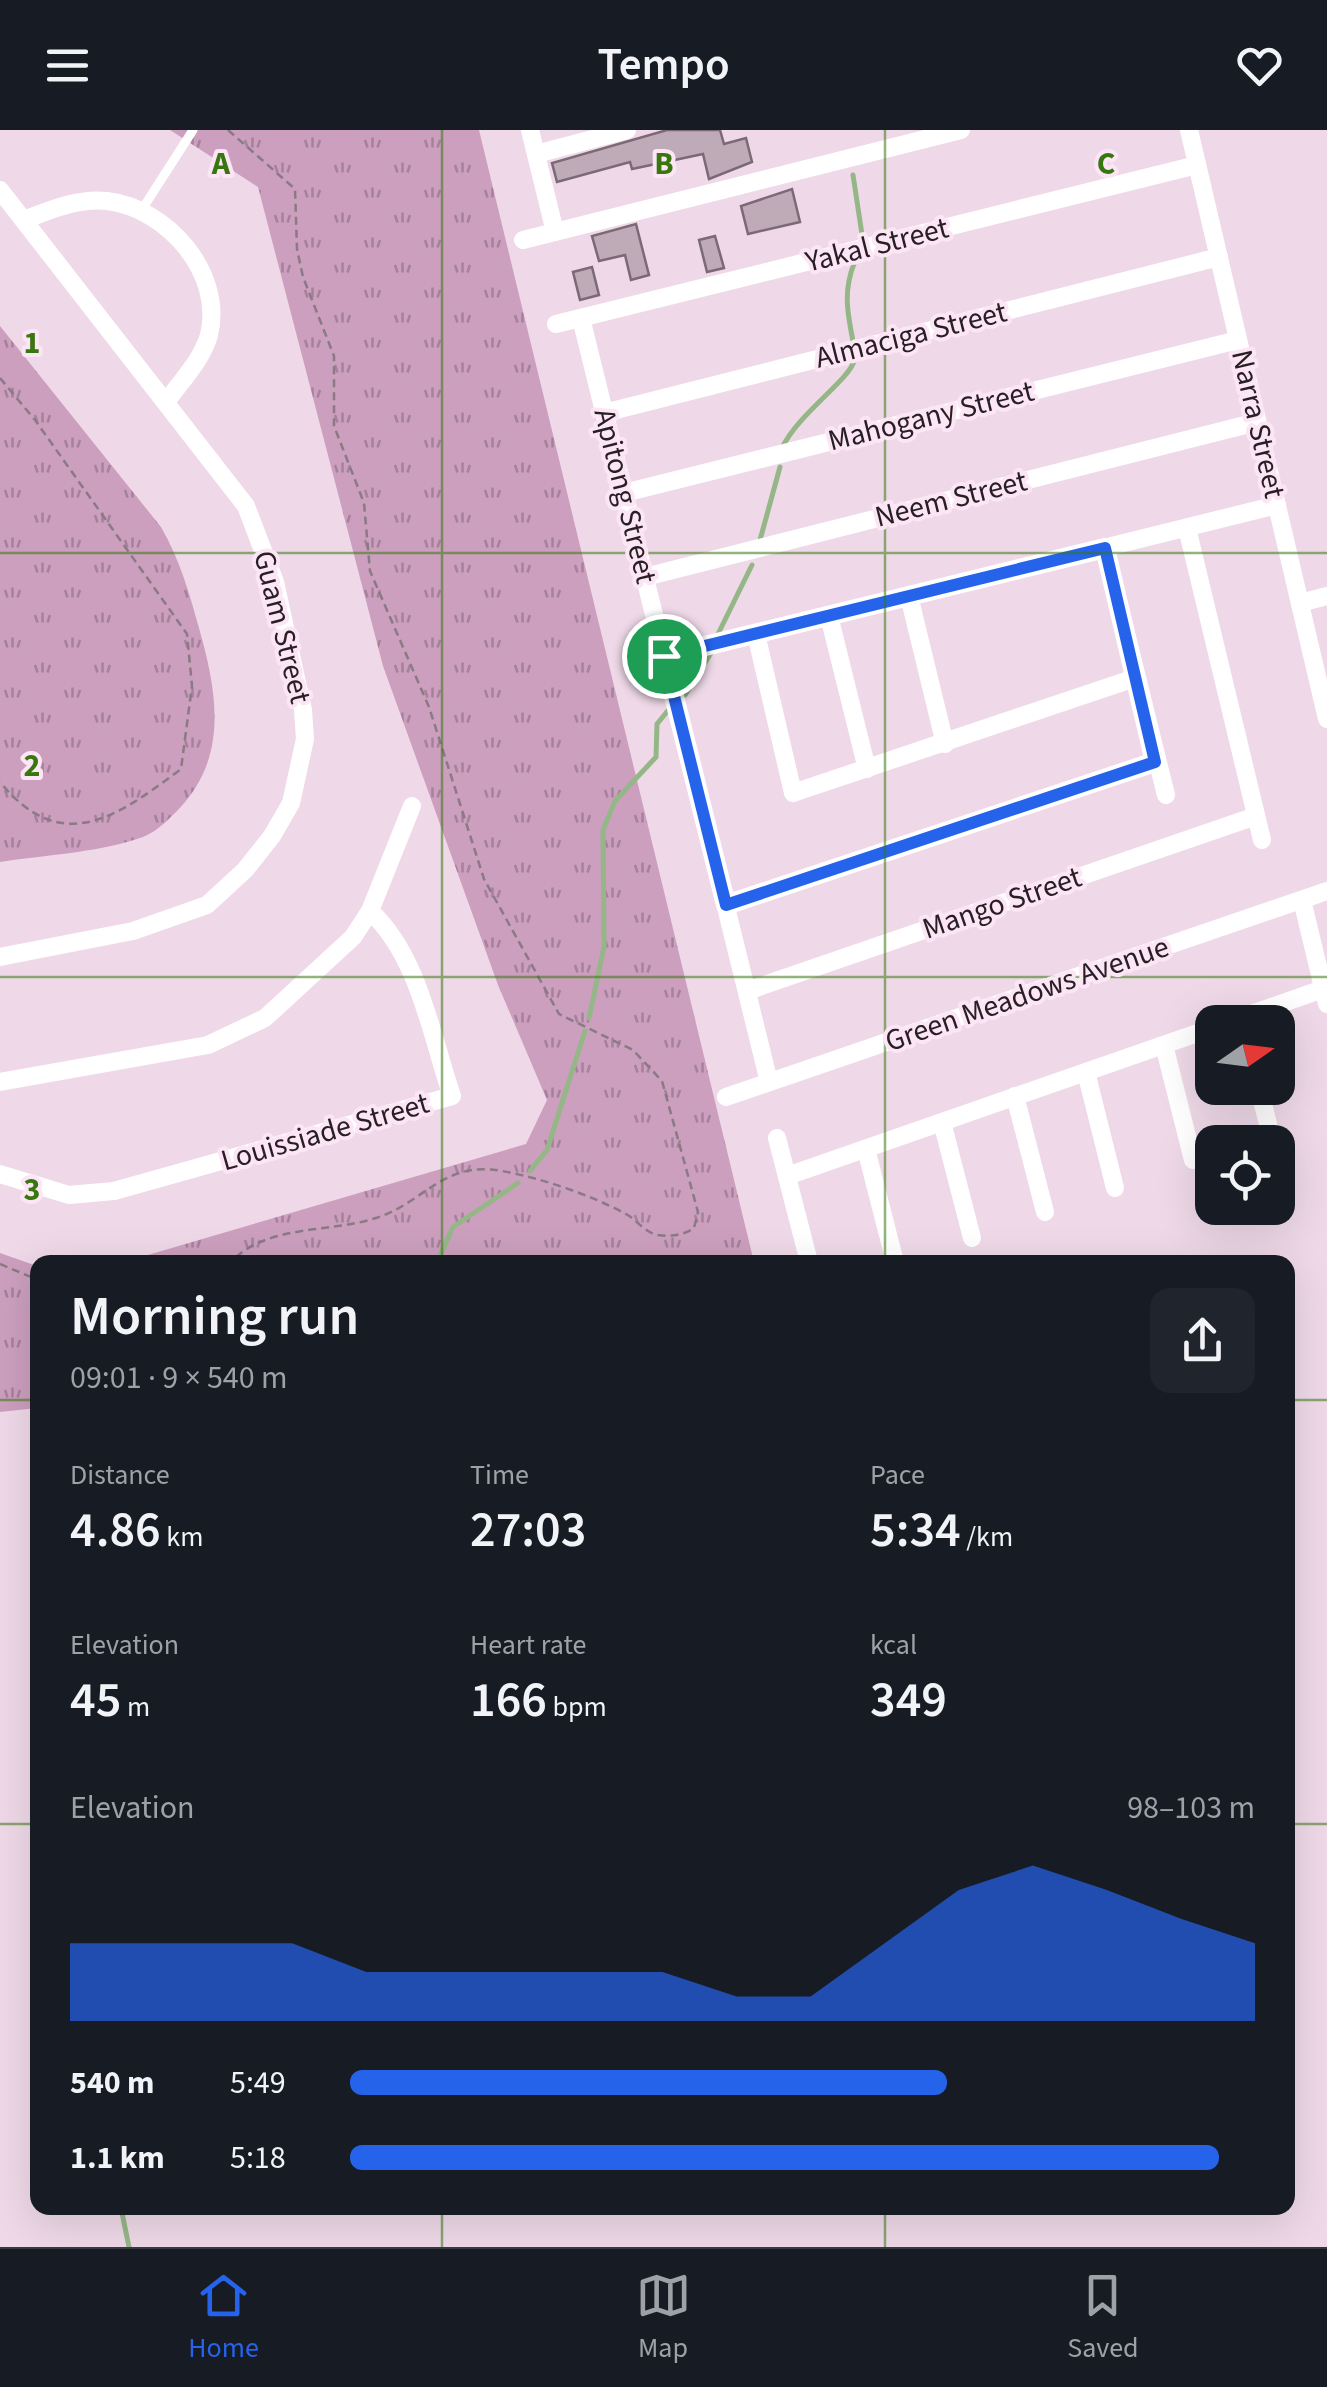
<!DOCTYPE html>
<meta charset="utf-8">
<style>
:root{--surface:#171b24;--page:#20242c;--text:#f1f3f6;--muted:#9ea1a6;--line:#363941;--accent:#2563eb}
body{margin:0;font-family:"Source Sans 3",sans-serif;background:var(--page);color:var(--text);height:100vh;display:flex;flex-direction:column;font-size:38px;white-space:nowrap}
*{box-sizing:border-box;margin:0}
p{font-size:32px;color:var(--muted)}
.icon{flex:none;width:55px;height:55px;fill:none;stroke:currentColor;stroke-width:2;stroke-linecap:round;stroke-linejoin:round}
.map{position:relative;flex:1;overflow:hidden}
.side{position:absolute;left:30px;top:1125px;width:1265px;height:960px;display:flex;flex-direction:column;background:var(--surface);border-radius:20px;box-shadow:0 10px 40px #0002}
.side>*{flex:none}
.needle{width:65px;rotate:76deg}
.controls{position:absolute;left:1195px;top:875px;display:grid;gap:20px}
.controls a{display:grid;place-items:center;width:100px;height:100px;border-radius:20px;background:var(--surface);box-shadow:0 10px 40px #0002;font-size:50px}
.pin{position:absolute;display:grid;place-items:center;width:85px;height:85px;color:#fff;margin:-42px;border:5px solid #fff;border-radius:50%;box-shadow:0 2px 10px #0007}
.round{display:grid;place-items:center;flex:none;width:105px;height:105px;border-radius:20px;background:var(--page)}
.headline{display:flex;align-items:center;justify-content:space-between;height:170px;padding:0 40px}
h1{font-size:55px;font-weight:600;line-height:75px}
.stats{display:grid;grid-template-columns:repeat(3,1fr);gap:15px;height:170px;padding:10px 40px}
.stats div{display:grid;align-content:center}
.stats b{font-size:50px;font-weight:600}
.stats small{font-size:28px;font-weight:400}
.stats p{font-size:28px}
.chart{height:280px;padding:20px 40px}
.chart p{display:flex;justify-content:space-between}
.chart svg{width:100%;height:180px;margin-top:10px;fill:var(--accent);opacity:.7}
ul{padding:0 40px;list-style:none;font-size:32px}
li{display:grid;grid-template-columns:160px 120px 1fr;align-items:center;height:75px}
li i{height:25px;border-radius:12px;background:var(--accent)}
header{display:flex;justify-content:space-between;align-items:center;height:130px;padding:0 40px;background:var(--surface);font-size:45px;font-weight:600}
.tabs{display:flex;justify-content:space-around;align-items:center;height:140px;border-top:2px solid var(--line);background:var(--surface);font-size:28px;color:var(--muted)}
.tabs a{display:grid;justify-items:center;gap:5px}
.tabs .on{color:var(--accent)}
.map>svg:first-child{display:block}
</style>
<header><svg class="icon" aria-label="menu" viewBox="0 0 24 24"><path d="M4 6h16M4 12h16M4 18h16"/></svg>Tempo<svg class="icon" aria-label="heart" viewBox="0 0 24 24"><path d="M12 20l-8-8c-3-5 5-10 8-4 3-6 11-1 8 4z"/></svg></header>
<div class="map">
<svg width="1327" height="2117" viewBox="0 0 1327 2117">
<defs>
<pattern id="grass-tufts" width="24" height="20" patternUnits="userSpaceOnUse" patternTransform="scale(2.5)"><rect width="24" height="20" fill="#cc9fbf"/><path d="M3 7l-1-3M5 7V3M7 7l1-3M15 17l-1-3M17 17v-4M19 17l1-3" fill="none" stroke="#a6819b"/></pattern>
</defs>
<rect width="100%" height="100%" fill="#efd9e8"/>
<g fill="url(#grass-tufts)">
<polygon points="170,0 479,0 754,1132 124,1132 526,1014 547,970 498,855 383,536 258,57"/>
<path d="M0 196 161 397C180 430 189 462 199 498 218 565 229 630 175 683 164 694 152 705 137 709 94 723 44 725 0 732Z"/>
<polygon points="0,1123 37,1136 37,1278 0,1282"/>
</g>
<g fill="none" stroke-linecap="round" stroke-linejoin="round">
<g stroke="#95b787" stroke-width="5">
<polyline points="853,45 863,111"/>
<path d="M853 211C847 181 843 160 855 131"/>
<path d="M782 318C798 284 849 250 854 231"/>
<polyline points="760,410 780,337"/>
<polyline points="718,504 752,435"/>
<polyline points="685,565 711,523"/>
<polyline points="589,888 604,817 603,700 615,671 656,627 657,594 670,578"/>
<polyline points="530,1041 547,1020 585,901"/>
<polyline points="437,1132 453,1097 518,1053"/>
<polyline points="121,2078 129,2117"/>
</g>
</g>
<g fill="#bfaab8" stroke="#7c6976" stroke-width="2.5">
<polygon points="667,0 720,0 724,14 746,8 752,32 709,49 703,24 632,39 630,32 557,52 552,33"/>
<polygon points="792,59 800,92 748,104 741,76"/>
<polygon points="636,94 649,145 631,150 625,125 599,131 592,106"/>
<polygon points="715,106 724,138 707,142 699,110"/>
<polygon points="592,137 599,165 580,170 573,142"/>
</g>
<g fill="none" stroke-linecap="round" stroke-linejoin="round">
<g stroke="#897a84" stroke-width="2.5" stroke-dasharray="8 5" stroke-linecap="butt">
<path d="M228 0 295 59 297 119 303 147 334 226V296L364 373 370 441 429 577 484 749 559 884 633 920 662 951 698 1082 694 1098C684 1105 670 1107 658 1105 644 1102 637 1090 626 1084 591 1065 541 1048 502 1041 443 1030 424 1073 376 1088 331 1103 266 1094 231 1132"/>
<path d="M0 248 35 290 187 504 192 556 181 639C118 686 62 728 0 652"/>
<polyline points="0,1134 38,1150"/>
</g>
<polyline stroke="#fff" stroke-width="9" points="141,81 193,0"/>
<g stroke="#fff" stroke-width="18">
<polyline points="530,0 555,102"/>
<polyline points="1189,0 1327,589"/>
<polyline points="536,24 627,0"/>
<polyline points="0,60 246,376 275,452 303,580 305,609 291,673 272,706 245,740 207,775 133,801 0,827"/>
<path d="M24 90C50 80 78 68 107 71 167 78 224 143 209 205 202 230 181 251 167 271"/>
<polyline points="523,110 961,0"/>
<polyline points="581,188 769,952"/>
<polyline points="556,194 1197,35"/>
<polyline points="604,283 1219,127"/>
<polyline points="624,363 1238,210"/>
<polyline points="1187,398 1262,710"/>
<polyline points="1105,418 1166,665"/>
<polyline points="645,447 1257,292"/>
<polyline points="909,466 945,614"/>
<polyline points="1300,473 1327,466"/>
<polyline points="829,486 867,639"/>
<polyline points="756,504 793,663 1135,548"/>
<polyline points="664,527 1277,375"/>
<polyline points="1302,770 1327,874"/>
<polyline points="726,775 1155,632"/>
<polyline points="747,861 1256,686"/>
<polyline points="1228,892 1323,859"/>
<polyline points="1164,915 1193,1030"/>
<polyline points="1086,942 1115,1058"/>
<polyline points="0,952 208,915 265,888 353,807 370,781 412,676"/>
<polyline points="1259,958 1270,1002"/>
<polyline points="1015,966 1045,1082"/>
<polyline points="726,967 1327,761"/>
<polyline points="942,992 972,1108"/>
<polyline points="777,1008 809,1132"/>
<polyline points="866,1019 895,1132"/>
<path d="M0 1044 69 1065 114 1061 452 966C431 905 419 826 370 781"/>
<polyline points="787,1046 1212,898"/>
</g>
</g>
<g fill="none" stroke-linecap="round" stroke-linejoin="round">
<g stroke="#fff" stroke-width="20">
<polygon id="route" points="1105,418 1155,632 726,775 664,526"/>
</g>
<use href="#route" stroke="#2563eb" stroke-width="12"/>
</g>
<path fill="none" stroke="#38760f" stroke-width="2.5" stroke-opacity="0.55" d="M442 0V1132M885 0V1132M0 423H1327M0 847H1327M0 1270H38M1288 1270H1327M0 1694H38M1288 1694H1327M442 2078V2117M885 2078V2117"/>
<g text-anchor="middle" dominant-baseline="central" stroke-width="8" stroke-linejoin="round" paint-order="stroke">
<g font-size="30" fill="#271f24" stroke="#fce6f5">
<text transform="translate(877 115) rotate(-14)">Yakal Street</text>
<text transform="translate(911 205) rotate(-14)">Almaciga Street</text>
<text transform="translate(931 286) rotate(-14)">Mahogany Street</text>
<text transform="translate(1258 294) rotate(77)">Narra Street</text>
<text transform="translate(625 366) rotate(76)">Apitong Street</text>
<text transform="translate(951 369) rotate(-14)">Neem Street</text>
<text transform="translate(282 497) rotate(76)">Guam Street</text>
<text transform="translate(1002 773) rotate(-19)">Mango Street</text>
<text transform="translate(1027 864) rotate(-19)">Green Meadows Avenue</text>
<text transform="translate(325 1002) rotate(-16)">Louissiade Street</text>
</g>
</g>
<g font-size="32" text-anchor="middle" font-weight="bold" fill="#38760f" stroke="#fce6f5" stroke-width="8" stroke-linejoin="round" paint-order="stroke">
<text x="221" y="44">A</text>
<text x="664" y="44">B</text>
<text x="1106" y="44">C</text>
<text x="32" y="223">1</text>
<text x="32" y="646">2</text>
<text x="32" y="1070">3</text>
</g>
</svg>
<div class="controls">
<a><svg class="needle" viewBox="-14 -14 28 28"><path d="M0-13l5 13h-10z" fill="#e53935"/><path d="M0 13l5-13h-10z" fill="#9ea1a6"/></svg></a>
<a><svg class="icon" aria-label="locate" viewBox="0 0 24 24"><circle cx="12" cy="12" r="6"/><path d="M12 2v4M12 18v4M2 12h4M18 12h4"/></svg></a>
</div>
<div class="pin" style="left:664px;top:526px;background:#1e9e55"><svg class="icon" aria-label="arrive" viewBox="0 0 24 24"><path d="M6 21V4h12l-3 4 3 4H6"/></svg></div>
<section class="side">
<div class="headline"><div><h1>Morning run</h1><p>09:01 · 9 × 540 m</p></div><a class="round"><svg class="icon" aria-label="share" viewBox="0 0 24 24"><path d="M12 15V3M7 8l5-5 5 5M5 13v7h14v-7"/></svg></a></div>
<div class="stats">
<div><p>Distance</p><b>4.86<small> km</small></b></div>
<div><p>Time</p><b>27:03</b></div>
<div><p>Pace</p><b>5:34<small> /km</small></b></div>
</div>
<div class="stats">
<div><p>Elevation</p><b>45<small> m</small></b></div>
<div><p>Heart rate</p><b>166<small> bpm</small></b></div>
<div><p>kcal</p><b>349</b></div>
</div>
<div class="chart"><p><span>Elevation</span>98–103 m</p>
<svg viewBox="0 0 160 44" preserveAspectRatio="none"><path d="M0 44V25L10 25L20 25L30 25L40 32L50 32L60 32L70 32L80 32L90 38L100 38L110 25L120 12L130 6L140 12L150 19L160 25V44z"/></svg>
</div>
<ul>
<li><b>540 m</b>5:49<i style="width:66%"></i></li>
<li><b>1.1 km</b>5:18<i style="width:96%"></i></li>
</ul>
</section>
</div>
<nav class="tabs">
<a class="on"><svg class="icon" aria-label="home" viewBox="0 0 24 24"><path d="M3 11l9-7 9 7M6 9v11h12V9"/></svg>Home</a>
<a><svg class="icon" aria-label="map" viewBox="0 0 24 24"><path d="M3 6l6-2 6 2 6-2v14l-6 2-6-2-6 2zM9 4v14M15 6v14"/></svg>Map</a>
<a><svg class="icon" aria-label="saved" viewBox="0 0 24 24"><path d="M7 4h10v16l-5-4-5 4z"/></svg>Saved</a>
</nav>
